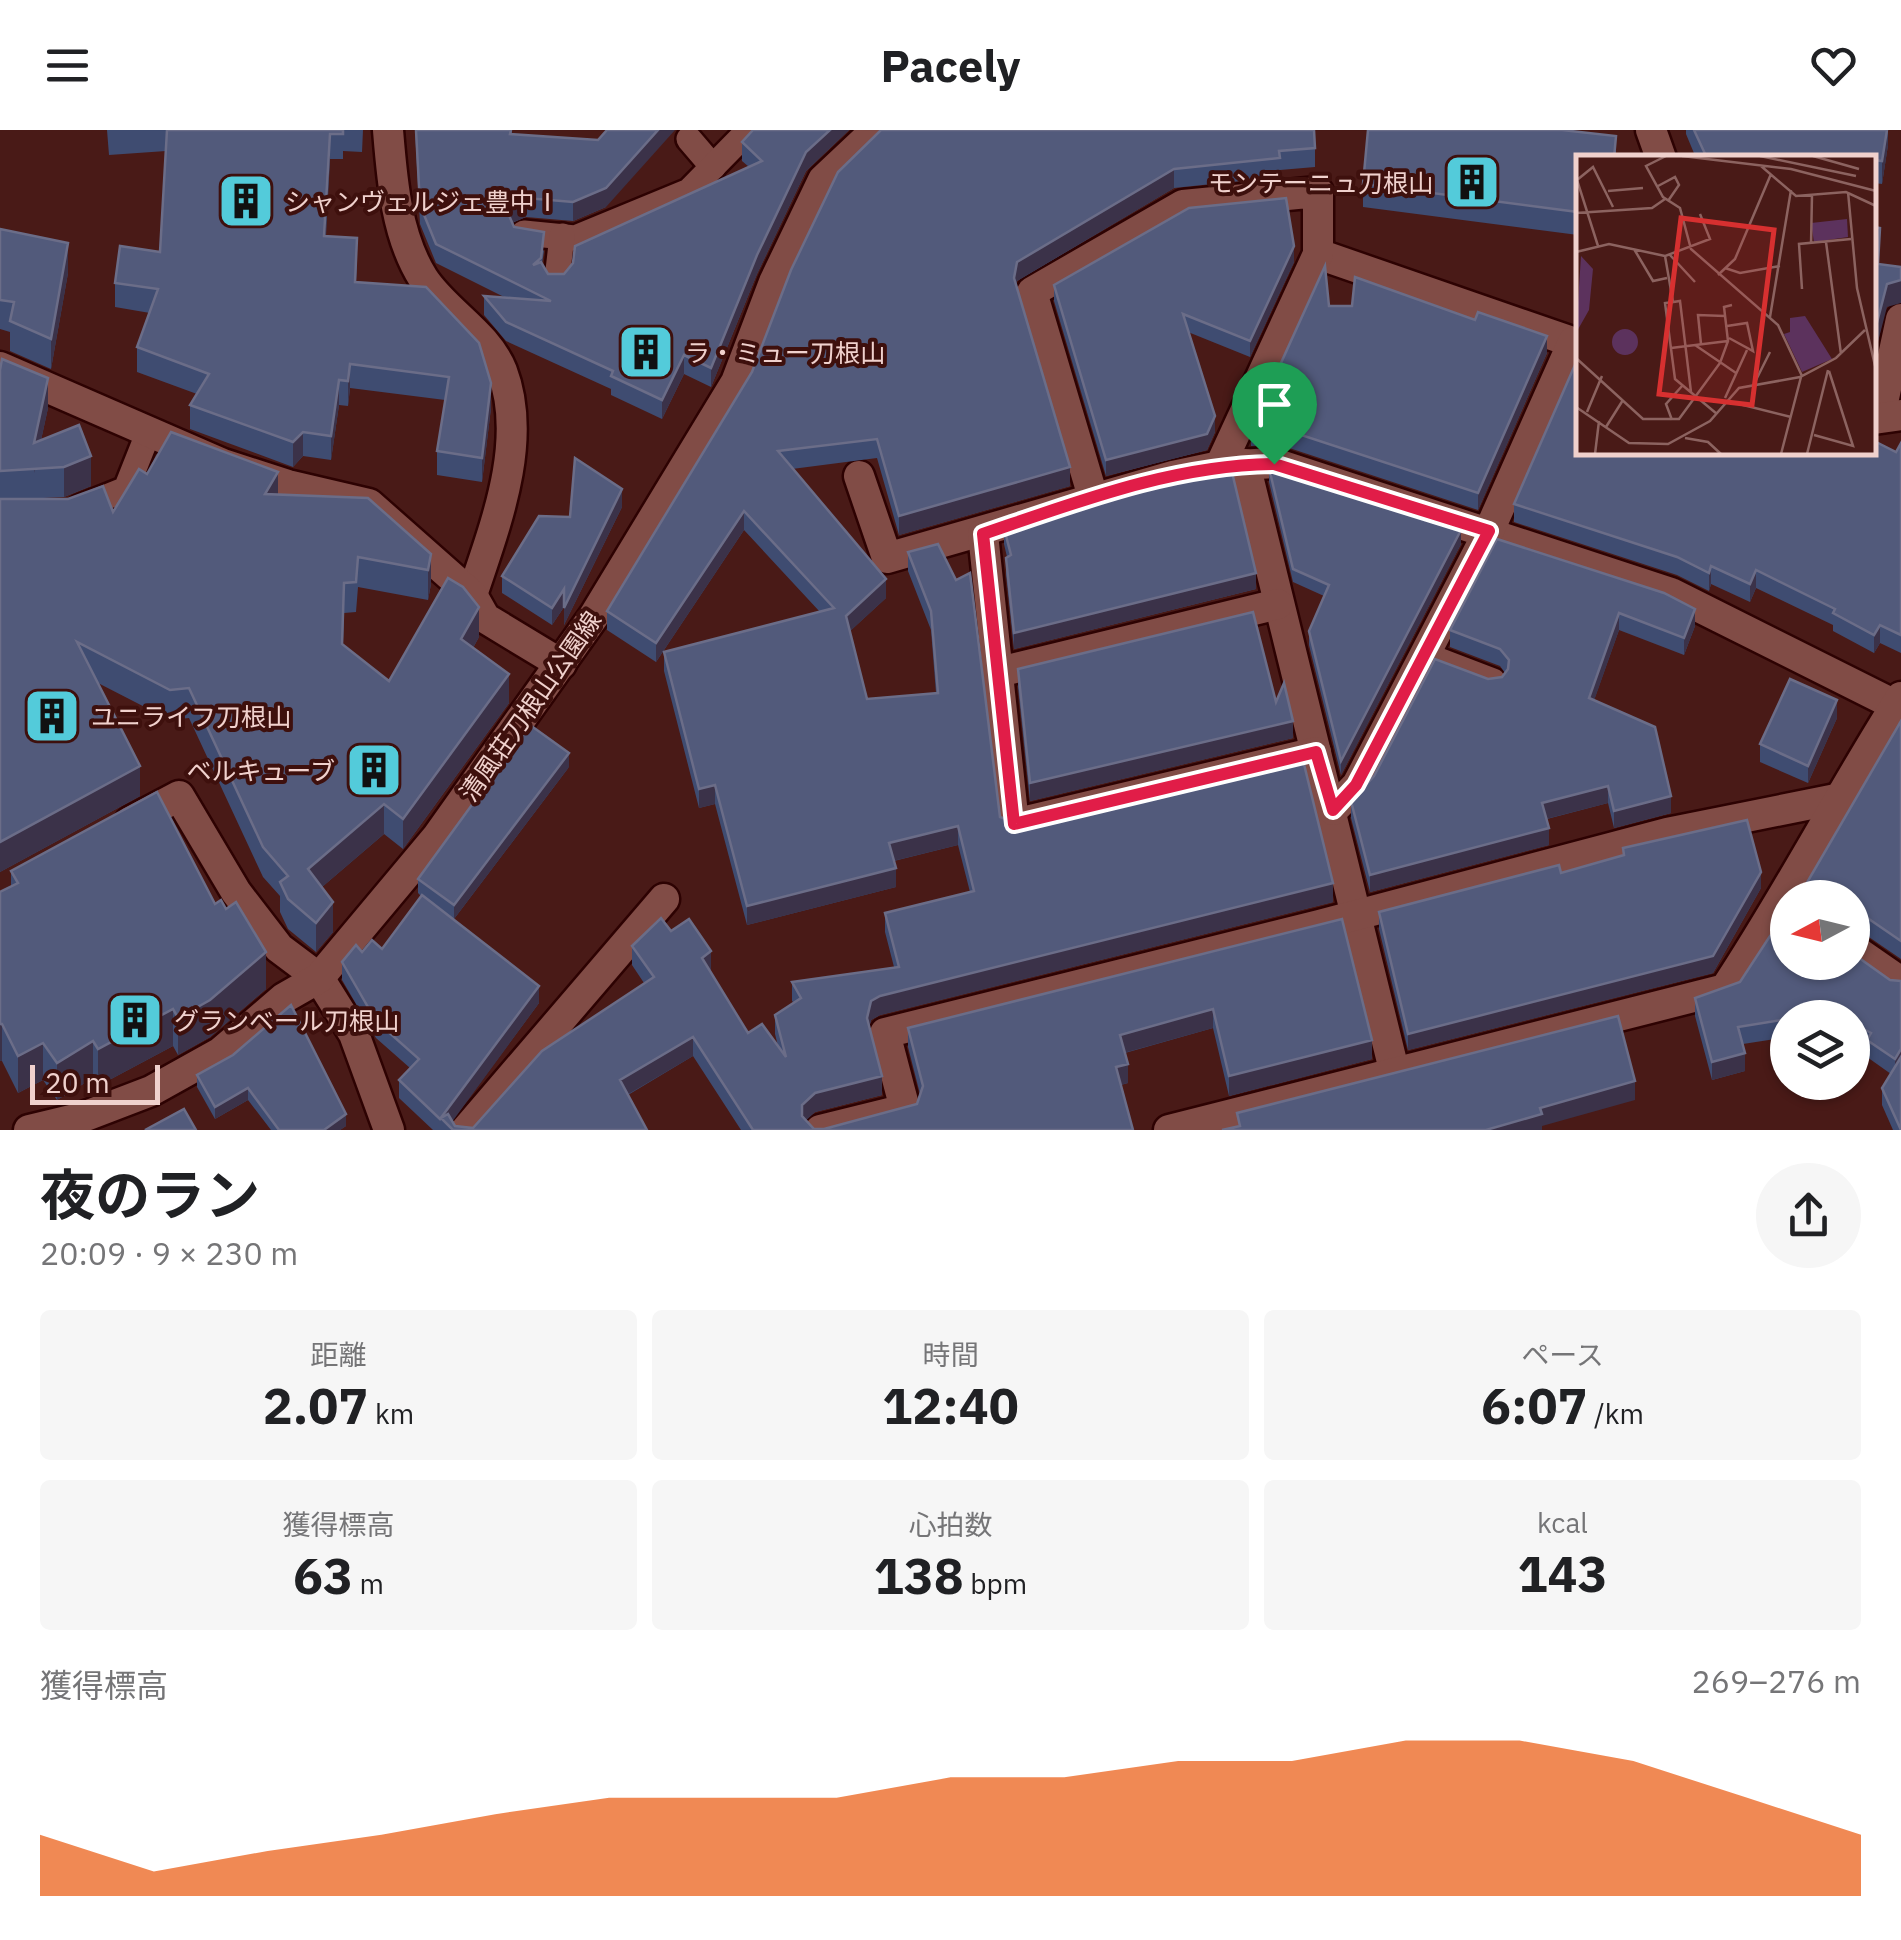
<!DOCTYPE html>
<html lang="ja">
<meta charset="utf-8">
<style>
:root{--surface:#fff;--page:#f6f6f6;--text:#202124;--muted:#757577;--accent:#ea580c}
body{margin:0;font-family:"IBM Plex Sans","Noto Sans JP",sans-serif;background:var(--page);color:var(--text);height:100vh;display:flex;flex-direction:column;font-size:38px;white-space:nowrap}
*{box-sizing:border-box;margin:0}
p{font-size:32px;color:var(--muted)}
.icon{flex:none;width:55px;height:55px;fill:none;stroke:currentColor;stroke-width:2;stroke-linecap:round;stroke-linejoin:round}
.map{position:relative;height:1000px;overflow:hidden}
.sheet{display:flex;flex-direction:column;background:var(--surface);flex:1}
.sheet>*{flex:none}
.needle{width:65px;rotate:263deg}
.fabs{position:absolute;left:1770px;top:750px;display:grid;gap:20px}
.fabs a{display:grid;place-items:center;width:100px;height:100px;border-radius:50%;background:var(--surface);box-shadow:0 2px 8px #0004;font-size:50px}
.scale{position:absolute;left:30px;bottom:25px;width:130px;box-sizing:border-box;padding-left:10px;border:5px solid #f0d1cd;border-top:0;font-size:28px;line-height:35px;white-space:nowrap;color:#f0d1cd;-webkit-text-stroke:8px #3e100d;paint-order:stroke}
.pin{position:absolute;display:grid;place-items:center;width:85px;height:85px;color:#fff;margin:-102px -42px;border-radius:50% 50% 50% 0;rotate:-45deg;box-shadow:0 0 10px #0007}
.pin .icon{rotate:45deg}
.round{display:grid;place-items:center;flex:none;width:105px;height:105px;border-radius:52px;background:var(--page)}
.headline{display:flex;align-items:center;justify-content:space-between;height:170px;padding:0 40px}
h1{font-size:55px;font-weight:700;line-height:75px}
.metrics{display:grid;grid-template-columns:repeat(3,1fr);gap:15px;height:170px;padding:10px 40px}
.metrics div{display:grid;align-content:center;border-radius:10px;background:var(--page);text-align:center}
.metrics b{font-size:50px;font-weight:700}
.metrics small{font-size:28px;font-weight:400}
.metrics p{font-size:28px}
.chart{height:280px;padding:20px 40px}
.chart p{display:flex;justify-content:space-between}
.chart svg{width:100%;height:180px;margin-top:10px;fill:var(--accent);opacity:.7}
header{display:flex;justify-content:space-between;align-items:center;height:130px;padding:0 40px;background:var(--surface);font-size:45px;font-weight:700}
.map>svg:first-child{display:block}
</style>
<header><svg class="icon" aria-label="menu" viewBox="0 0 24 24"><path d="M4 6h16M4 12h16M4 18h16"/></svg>Pacely<svg class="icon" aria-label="heart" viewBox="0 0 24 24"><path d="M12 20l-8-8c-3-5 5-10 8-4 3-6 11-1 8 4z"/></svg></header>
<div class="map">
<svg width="1901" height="1000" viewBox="0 0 1901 1000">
<rect width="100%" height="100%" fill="#491a17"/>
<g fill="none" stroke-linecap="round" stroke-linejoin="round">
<g stroke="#2d0202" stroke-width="30">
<g id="lane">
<polyline points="689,9 713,37"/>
<polyline points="524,103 575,108 689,61 749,0"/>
<polyline points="557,149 562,106"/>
<polyline points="79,378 126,359 149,301"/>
<polyline points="1425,525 1493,551"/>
</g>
</g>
<g stroke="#2d0202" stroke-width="35">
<g id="street">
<path d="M388 0C392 49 396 105 423 148 444 181 487 203 502 241 529 312 494 398 472 465"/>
<polyline points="1651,0 1661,28"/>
<polyline points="1318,124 1578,214"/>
<polyline points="0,237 223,334 288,355 369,374 472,465 485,488 561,534"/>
<polyline points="1884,268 1901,189"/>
<polyline points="1874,289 1901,285"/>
<polyline points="1245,334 1394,940"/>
<polyline points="859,346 887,428 1173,346 1220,336 1274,333 1671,463 1901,578"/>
<polyline points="1093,367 1032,162 1183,75 1318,62 1318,124 1220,336"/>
<polyline points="983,404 1014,694 1316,622"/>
<polyline points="999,542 1278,474"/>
<polyline points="1333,680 1357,655 1489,401 1573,212"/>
<polyline points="130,692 179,666 236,762 279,818 319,848 354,904 389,1000"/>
<polyline points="1852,818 1901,852"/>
<polyline points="29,1000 83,987 151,961 221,922 284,868 319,848 437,707 594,486 736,252 774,152 823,50 876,0"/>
<polyline points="466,1000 664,769"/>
<polyline points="820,1000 905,979 885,903 1319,795 1667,703 1836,669"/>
<path d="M1169 1000 1725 859C1788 764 1840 663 1901 567"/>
</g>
</g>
<use href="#lane" stroke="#814c46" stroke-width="25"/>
<use href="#street" stroke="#814c46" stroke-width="30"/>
</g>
<g fill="#3f4c71">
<polygon points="107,0 363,0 362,22 343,21 343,29 330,29 326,106 357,132 356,152 491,278 482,352 437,345 437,321 445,270 350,258 348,276 339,275 331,330 303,326 293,337 190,299 190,275 197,264 137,242 137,217 150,183 115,177 115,153 160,122 166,21 109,25"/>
<polygon points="415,0 512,0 512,4 606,77 573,91 526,87 512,93 514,97 544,121 542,134 548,144 564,144 749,37 742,31 742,12 753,0 849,0 806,41 757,144 711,257 684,244 662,289 611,265 611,259 506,211 484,185 484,166 506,168 436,133 420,94"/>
<polygon points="881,0 1315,18 1315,37 1280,40 1280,47 1174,58 1017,151 1016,156 1070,356 899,405 877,328 792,339 886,468 850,501 867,569 936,563 931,500 908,441 908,422 938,414 1000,687 1333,772 880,885 871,890 869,898 882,965 815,982 806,990 814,999 824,999 917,974 920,964 908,917 908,898 1342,789 1372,929 1229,966 1213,898 1125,923 1128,953 1121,955 1133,1000 741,1000 693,926 628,965 647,1000 433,1000 399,968 399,950 410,938 376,908 342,850 342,832 362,822 382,819 421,766 418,763 418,749 569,637 454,789 539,873 452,991 455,996 473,998 644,853 632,835 632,816 671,801 711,840 710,841 748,903 778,916 775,904 775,885 794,873 792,871 792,852 894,837 885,802 885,783 970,762 958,715 894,731 896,757 747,795 715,674 699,678 664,541 664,522 820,482 744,400 656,532 607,500 607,481 752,242"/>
<polygon points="1368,0 1562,0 1616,6 1616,28 1578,28 1578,105 1363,77 1363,54"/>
<polygon points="1686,0 1888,0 1888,15 1882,54 1874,53 1874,28 1696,28 1686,4"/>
<polygon points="0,99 68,143 51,239 10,221 10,202 0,199"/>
<polygon points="1294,132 1250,227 1188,202 1215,302 1207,320 1106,346 1054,171 1054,155"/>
<polygon points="1329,176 1547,223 1478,380 1280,315 1251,316 1251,299"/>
<polygon points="0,240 48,278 41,310 91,356 64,367 23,369 113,382 147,344 278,365 431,424 431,454 428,470 358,457 356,482 344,483 343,515 389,551 479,507 473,518 509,573 403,719 384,704 322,757 333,802 316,822 288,799 280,782 280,766 263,747 189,588 170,590 98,553 140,666 0,742"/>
<polygon points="1901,313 1901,523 1880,513 1874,523 1833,501 1833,495 1756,458 1750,472 1711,454 1709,461 1677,445 1514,392 1514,374 1578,322 1896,322"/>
<polygon points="1269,338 1461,414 1341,645 1309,515 1309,501 1324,466 1293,452 1269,352"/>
<polygon points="622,377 564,495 564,477 552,495 502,463 502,446 570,387"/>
<polygon points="1004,398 1256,459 1014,519 1006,444 1006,428 1007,427 1004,414"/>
<polygon points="1497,409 1695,496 1684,525 1619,500 1594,570 1671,683 1614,698 1608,673 1547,689 1549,715 1370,762 1351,688 1351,671 1488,549 1502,547 1505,543 1500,536 1450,517 1450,500"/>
<polygon points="1018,539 1293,608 1030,671 1018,557"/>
<polygon points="1837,588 1808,653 1760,632 1760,614"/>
<polygon points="1901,591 1901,829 1863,803 1852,802 1852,768"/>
<polygon points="1623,718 1761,758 1713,843 1408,920 1379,799 1379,782 1561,743 1623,725"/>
<polygon points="11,741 215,774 266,859 210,907 178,925 173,916 98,956 93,948 57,970 43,950 18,963 2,931 0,762 11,756"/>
<polygon points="1775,808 1890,850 1901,1000 1893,1000 1882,975 1882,958 1891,944 1867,927 1867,919 1852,911 1852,888 1788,888 1788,907 1743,914 1745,941 1712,950 1695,886 1695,868 1740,852"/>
<polygon points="233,925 346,996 340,1000 271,1000 248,970 215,989 197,957 197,945"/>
</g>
<g fill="#3b3249">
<polygon points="658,0 675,0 606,77 573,91 573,72"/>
<polygon points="830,0 849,0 806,41 757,144 711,257 711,238 757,125 806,22"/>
<polygon points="1887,0 1888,15 1882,54 1882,31"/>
<polygon points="330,4 330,29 324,130 324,106"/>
<polygon points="1174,39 1174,58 1017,151 1014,167 1014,148 1017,132"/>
<polygon points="526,68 526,87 511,93 508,83 511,74"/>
<polygon points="68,113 68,143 51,239 51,209"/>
<polygon points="1294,116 1294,132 1250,227 1250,211"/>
<polygon points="1901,150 1901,173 1887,177 1874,227 1874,204 1887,154"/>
<polygon points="1547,206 1547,223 1478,380 1478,363"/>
<polygon points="684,225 684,244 662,289 662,270"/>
<polygon points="350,234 350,258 348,276 348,251"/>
<polygon points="48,248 48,278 34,343 34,313"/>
<polygon points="339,250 339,275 331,330 331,306"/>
<polygon points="491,253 491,278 482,352 482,328"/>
<polygon points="1215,286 1215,302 1207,320 1106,346 1106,330"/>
<polygon points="303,302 303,326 293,337 293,312"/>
<polygon points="91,326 91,356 64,367 64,337"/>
<polygon points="1070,337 1070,356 899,405 899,386"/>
<polygon points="278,342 278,371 265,364"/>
<polygon points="622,359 622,377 564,495 564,478"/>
<polygon points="744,381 744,400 656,532 656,513"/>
<polygon points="1461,400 1461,414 1341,645 1341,631"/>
<polygon points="431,424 431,454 428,470 428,440"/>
<polygon points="1711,436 1711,454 1709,461 1709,443"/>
<polygon points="1756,440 1756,458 1750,472 1750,454"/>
<polygon points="1256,443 1256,459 1014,519 1014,503"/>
<polygon points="886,449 886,468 846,505 846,486"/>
<polygon points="564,459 564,477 552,495 552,478"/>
<polygon points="479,477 479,507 461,539 461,509"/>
<polygon points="1695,479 1695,496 1684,525 1684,508"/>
<polygon points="1619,483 1619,500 1589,585 1589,568"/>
<polygon points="1880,495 1880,513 1874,523 1874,505"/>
<polygon points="509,544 509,573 403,719 403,689"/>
<polygon points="1837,570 1837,588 1808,653 1808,636"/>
<polygon points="1293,591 1293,608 1030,671 1030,653"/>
<polygon points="569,623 569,637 454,789 454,775"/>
<polygon points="140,636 140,666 0,742 0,712"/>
<polygon points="715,655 715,674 699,678 699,659"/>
<polygon points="1608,656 1608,673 1542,690 1542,673"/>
<polygon points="1671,666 1671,683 1614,698 1614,681"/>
<polygon points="384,674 384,704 308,769 308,739"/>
<polygon points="958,696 958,715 889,732 889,713"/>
<polygon points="1549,698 1549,715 1370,762 1370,745"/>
<polygon points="896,738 896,757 747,795 747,776"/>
<polygon points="1761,742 1761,758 1713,843 1408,920 1408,904"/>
<polygon points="1333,753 1333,772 880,885 871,890 867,907 867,888 871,871 880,866"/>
<polygon points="333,772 333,802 316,822 316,793"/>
<polygon points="711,821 711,840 702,847 702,828"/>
<polygon points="266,822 266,859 210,907 178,925 178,888"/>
<polygon points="539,856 539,873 449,996 441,988"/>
<polygon points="173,879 173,916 98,956 98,919"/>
<polygon points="1213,879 1213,898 1120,924 1120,905"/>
<rect x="0" y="894" width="2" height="37"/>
<polygon points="693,907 693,926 620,969 620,950"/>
<polygon points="1372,910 1372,929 1229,966 1229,946"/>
<polygon points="93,911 93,948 57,970 57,933"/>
<polygon points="43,913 43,950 18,963 18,926"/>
<polygon points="1901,919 1901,937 1895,947 1895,929"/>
<polygon points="1745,923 1745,941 1712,950 1712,932"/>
<polygon points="1128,934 1128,953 1116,956 1116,937"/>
<polygon points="882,946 882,965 815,982 802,994 802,975 815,963"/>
<polygon points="1635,951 1635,970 1542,996 1542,1000 1486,1000 1540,978"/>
<polygon points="248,958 248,970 215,989 215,977"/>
<polygon points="346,984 346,996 340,1000 324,1000"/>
</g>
<g fill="#525a7b" stroke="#6b6d88" stroke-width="2.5">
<polygon points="167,0 343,0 343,4 330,4 324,106 357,108 355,152 426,157 479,213 491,253 482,328 437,321 449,247 350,234 348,251 339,250 331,306 303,302 293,312 190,275 209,244 137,217 158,159 115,153 120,116 160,122"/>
<polygon points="416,0 511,0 510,4 598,10 607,0 658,0 606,58 573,72 526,68 511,74 508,83 514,97 544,102 541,128 533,135 541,132 548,144 564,144 573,133 575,116 762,31 742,12 753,0 830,0 806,22 757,125 711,238 684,225 662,270 611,246 613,241 506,192 484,166 551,171 436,114 420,75"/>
<polygon points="881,0 1314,0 1315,18 1279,21 1280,28 1174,39 1017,132 1014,148 1070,337 899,386 877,309 778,321 886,449 846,486 867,569 938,563 931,481 908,422 938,414 956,450 970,443 1000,687 1018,693 1302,626 1333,753 880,866 871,871 867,888 882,946 815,963 802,975 802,986 814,999 824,999 917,974 923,956 908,898 1342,789 1372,910 1229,946 1213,879 1120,905 1128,934 1116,937 1133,1000 753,1000 693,907 620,950 647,1000 453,1000 441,988 448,984 455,996 473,998 542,921 654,847 632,816 661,788 671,801 689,789 711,821 702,828 748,903 762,894 786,927 775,885 801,868 792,852 899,837 885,783 974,761 958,696 889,713 896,738 747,776 715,655 699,659 664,522 834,478 744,381 656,513 607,481 752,242 791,140 838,42"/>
<polygon points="1368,0 1562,0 1616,6 1614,28 1578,28 1578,82 1363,54"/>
<polygon points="1694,0 1887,0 1882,31 1874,30 1874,28 1707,28"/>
<polygon points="1286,68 1294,116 1250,211 1183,184 1215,286 1207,304 1106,330 1054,155 1189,78"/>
<polygon points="1874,97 1880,98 1878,134 1901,137 1901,150 1887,154 1874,204"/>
<polygon points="0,99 68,113 51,209 10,191 14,172 0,170"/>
<polygon points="1325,136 1329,176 1352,176 1355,147 1475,190 1478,182 1547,206 1478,363 1280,298 1251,299"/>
<polygon points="1578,228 1578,322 1874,322 1874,311 1896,322 1901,313 1901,505 1880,495 1874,505 1833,483 1835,479 1756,440 1750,454 1711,436 1709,443 1677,427 1514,374"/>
<polygon points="2,229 48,248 34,313 79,295 91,326 64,337 0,341 0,240"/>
<polygon points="171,302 278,342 265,364 368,368 431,424 428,440 358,427 356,452 344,453 342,514 389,551 448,448 463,457 479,477 461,509 509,544 403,689 384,674 308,739 333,772 316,793 288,769 280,752 288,746 263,717 189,558 170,560 77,512 140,636 0,712 0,369 68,369 103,356 113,382 139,339 147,344"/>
<polygon points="575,328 622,359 564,478 564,459 552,478 502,446 539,386 570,387"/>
<polygon points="1231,338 1256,443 1014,503 1006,428 1011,425 1004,398 1178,348"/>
<polygon points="1269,338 1461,400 1341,631 1309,501 1329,455 1293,439"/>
<polygon points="1497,409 1664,463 1695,479 1684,508 1619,483 1589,568 1655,597 1671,666 1614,681 1608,656 1542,673 1549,698 1370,745 1351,671 1374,646 1435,529 1488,549 1502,547 1508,539 1509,530 1500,519 1450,500"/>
<polygon points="1253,482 1276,572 1284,553 1293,591 1030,653 1018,539"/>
<polygon points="1790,549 1837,570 1808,636 1760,614"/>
<polygon points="1901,591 1901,811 1863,785 1852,784 1852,768 1798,768"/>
<polygon points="530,595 569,623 454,775 418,749"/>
<polygon points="157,662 215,774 221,770 226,779 236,772 266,822 210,870 178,888 173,879 98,919 93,911 57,933 43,913 18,926 2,894 0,894 0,762 18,753 11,741"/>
<polygon points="1747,690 1761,742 1713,826 1408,904 1379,782 1559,735 1561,743 1624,725 1623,718"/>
<polygon points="422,765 539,856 440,989 399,950 419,929 376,891 342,832 356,815 362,822 372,810 382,819"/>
<polygon points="1788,786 1788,832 1852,832 1852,823 1890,850 1901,851 1901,919 1895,929 1867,910 1871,903 1852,893 1852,888 1842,888 1830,882 1738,897 1745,923 1712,932 1695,868 1740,852 1770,806 1775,808"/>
<polygon points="291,875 346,984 324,1000 279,1000 248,958 215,977 197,945 233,925"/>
<polygon points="1618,886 1635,951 1540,978 1542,984 1486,1000 1222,1000 1240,996 1237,983"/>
<polygon points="1901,927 1901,1000 1882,958"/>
<polygon points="184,979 196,1000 145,1000"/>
</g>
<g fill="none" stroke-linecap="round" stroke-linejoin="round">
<g stroke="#fff" stroke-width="20">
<path id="route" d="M1274 334 1489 401 1356 655 1333 680 1316 622 1014 694 983 404C1077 372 1173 335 1274 334Z"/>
</g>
<use href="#route" stroke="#e11d48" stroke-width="12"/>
</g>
<defs>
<g id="building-square" transform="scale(2.875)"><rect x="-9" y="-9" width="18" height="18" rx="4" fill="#53cbda" stroke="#3e100d"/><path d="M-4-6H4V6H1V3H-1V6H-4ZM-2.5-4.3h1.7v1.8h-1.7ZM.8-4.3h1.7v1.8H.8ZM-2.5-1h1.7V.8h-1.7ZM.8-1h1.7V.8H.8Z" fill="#111"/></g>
</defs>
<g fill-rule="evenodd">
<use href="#building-square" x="1472" y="52"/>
<use href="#building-square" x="246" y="71"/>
<use href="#building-square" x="646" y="222"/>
<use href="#building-square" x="52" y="586"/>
<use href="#building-square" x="374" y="640"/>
<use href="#building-square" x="135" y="890"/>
</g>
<g text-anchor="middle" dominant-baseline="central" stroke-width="8" stroke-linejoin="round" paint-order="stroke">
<g font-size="25" fill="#f0d1cd" stroke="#3e100d" text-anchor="start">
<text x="1433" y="52" text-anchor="end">モンテーニュ刀根山</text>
<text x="285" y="71">シャンヴェルジェ豊中Ⅰ</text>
<text x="685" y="222">ラ・ミュー刀根山</text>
<text x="91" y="586">ユニライフ刀根山</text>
<text x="335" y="640" text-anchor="end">ベルキューブ</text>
<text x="174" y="890">グランベール刀根山</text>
</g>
<g font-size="25" fill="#f0d1cd" stroke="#3e100d">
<text transform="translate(530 576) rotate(-55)">清風荘刀根山公園線</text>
</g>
</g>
<g transform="translate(1576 25)">
<rect width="300" height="300" fill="#491a17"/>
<path d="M5 101 17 114 13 155 0 178ZM229 161 256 204 226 217 208 179 214 177V163ZM36 187a13 13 0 1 1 26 0a13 13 0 1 1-26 0Z" fill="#5c325d"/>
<path d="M271 64 272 82 238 87 235 68Z" fill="#5c325d"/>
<path fill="none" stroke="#8c6360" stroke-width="2.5" d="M90 1 70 11 87 42 104 53 115 94 202 170 226 221M106 1 215 14 300 36M184 1 280 21M237 1 283 14M185 11 220 41 270 37 300 51M82 31 99 22 103 30 92 46M32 36 67 33M272 37 281 133 300 215M0 58 76 53 89 44M250 87 265 199M235 89 236 40M22 91 1 25 17 12 37 52M58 94 77 126 91 123M0 97 33 89 89 101M94 100 119 127M149 113 164 118 204 111M142 120 159 104 195 19M226 134 223 89 275 84M97 147 89 148 99 224 141 259M194 162 215 35M151 171 171 168 177 196 153 183M125 189 122 160 149 161M119 190 160 218M95 193 152 186M0 203 67 264H103L144 208 152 186 148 152 156 150M179 227 194 197M115 237 104 146 97 147 89 101 134 84 124 59M149 243 171 195M151 246 215 262M0 252 53 288 92 289 134 266 163 233 224 222 260 203 289 175M11 257 26 221M96 265 90 249 106 231M30 272 47 245M238 280 277 291 253 216M109 283 132 287 145 299M19 299 23 266M205 299 225 222M231 299 252 215"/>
<path fill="#d73030" fill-opacity="0.15" stroke="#d73030" stroke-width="5" d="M105 63 198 75 176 250 83 239Z"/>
<rect width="300" height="300" fill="none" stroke="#f0d1cd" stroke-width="5"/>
</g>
</svg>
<div class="fabs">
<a><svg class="needle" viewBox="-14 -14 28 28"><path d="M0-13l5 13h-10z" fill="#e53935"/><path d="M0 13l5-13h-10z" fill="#757577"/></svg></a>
<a><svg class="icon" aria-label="layers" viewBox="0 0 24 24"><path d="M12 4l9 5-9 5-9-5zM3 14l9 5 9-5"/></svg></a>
</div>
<div class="scale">20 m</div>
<div class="pin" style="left:1274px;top:334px;background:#1e9e55"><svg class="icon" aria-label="arrive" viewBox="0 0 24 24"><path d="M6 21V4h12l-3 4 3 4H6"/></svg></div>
</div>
<section class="sheet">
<div class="headline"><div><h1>夜のラン</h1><p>20:09 · 9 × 230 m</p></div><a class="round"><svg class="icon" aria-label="share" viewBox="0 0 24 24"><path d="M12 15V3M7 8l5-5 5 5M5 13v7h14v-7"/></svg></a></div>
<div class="metrics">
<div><p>距離</p><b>2.07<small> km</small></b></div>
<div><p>時間</p><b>12:40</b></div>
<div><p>ペース</p><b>6:07<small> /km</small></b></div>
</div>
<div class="metrics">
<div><p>獲得標高</p><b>63<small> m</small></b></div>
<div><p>心拍数</p><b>138<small> bpm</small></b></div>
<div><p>kcal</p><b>143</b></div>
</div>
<div class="chart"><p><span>獲得標高</span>269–276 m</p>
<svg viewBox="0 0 160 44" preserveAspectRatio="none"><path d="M0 44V29L10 38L20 33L30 29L40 24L50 20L60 20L70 20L80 15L90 15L100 11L110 11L120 6L130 6L140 11L150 20L160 29V44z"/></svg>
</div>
</section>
